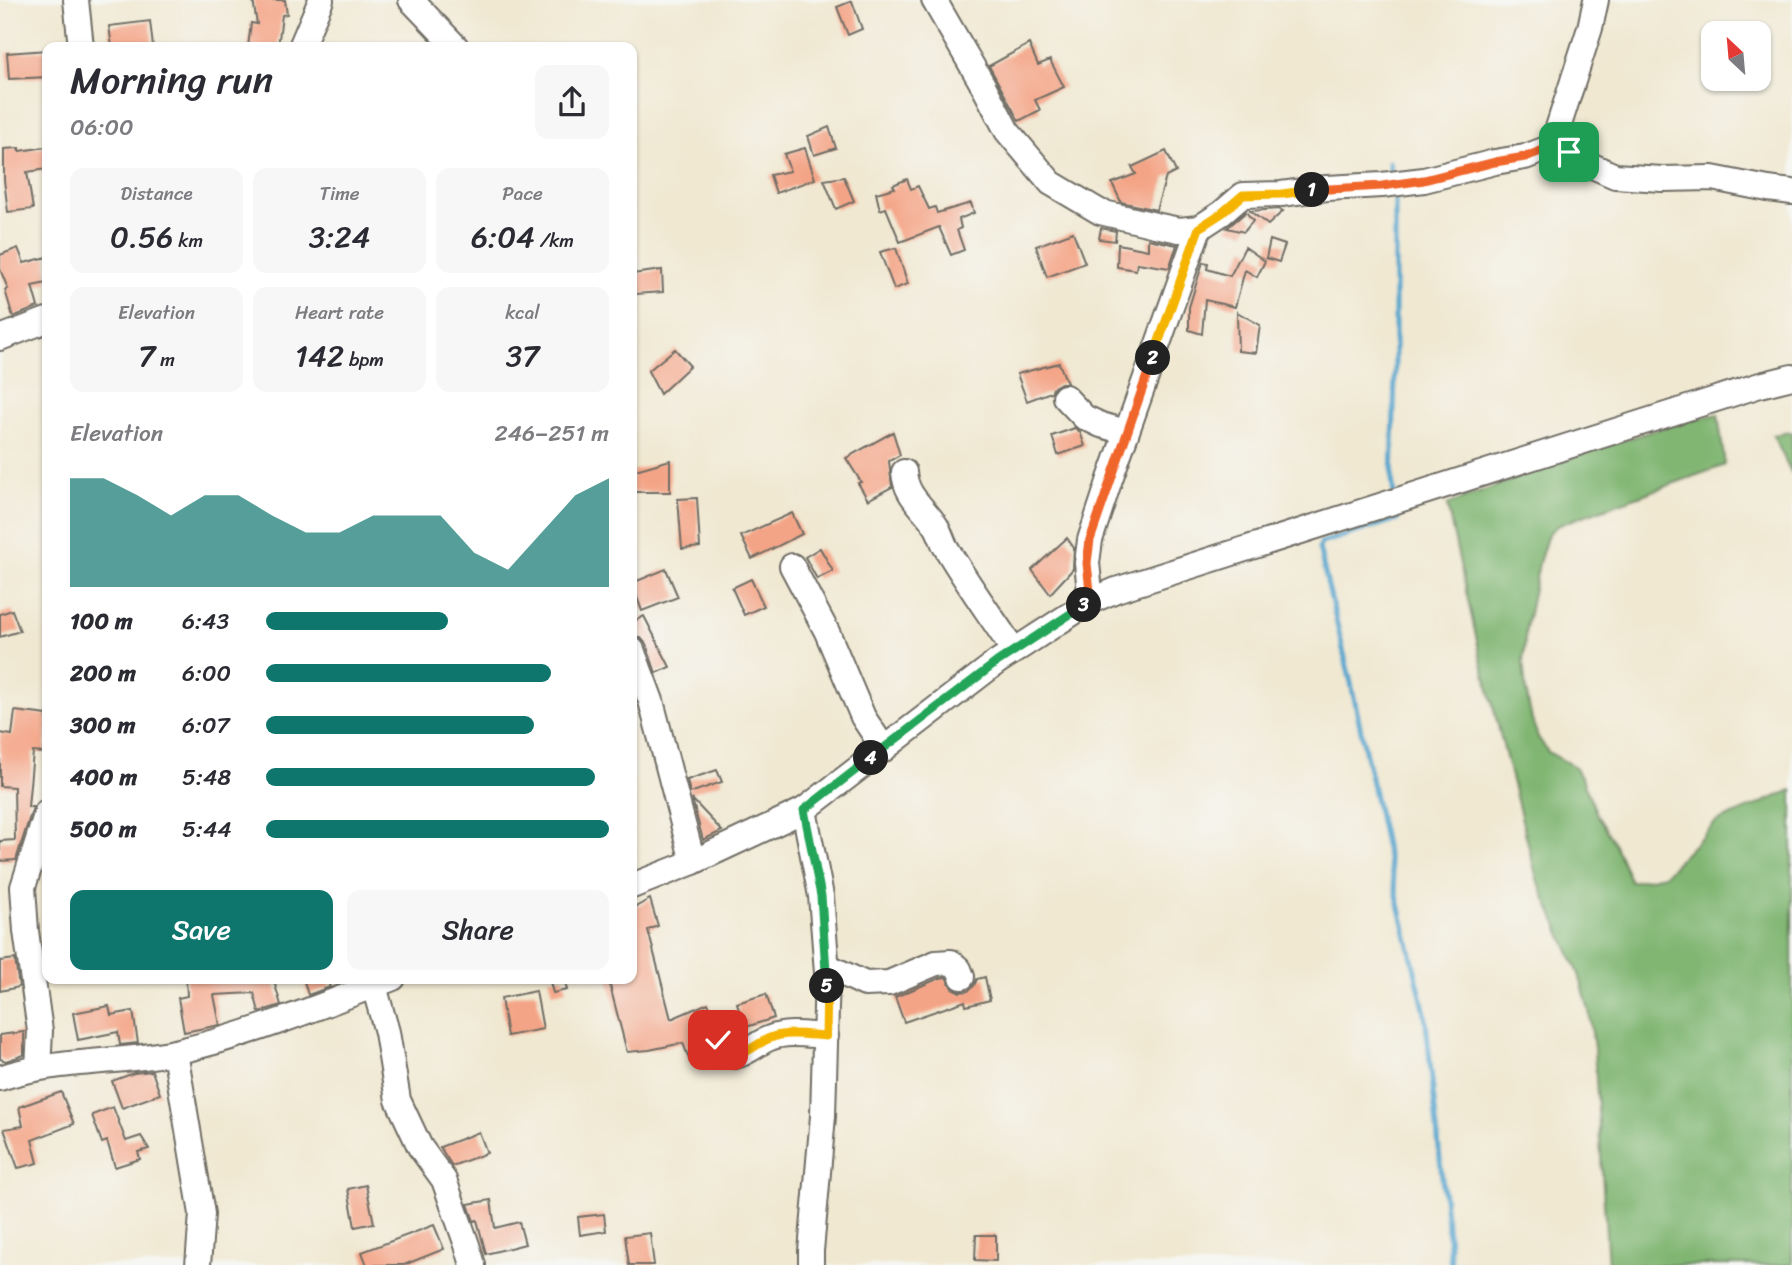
<!DOCTYPE html>
<meta charset="utf-8">
<style>
:root{--surface:#fff;--page:#f7f7f7;--text:#2b2b33;--muted:#7c7c81;--accent:#0f766e}
body{margin:0;font-family:Sriracha,sans-serif;background:var(--page);color:var(--text);height:100vh;display:flex;flex-direction:column;font-size:26px;white-space:nowrap}
*{box-sizing:border-box;margin:0}
p{font-size:23px;color:var(--muted)}
.icon{flex:none;width:38px;height:38px;fill:none;stroke:currentColor;stroke-width:2;stroke-linecap:round;stroke-linejoin:round}
.map{position:relative;flex:1;overflow:hidden}
.details{position:absolute;left:42px;top:42px;width:595px;height:942px;display:flex;flex-direction:column;background:var(--surface);border-radius:14px;box-shadow:0 2px 5px #0004}
.details>*{flex:none}
.needle{width:46px;rotate:334deg}
.controls{position:absolute;left:1701px;top:21px;display:grid;gap:14px}
.controls a{display:grid;place-items:center;width:70px;height:70px;border-radius:14px;background:var(--surface);box-shadow:0 2px 5px #0004;font-size:35px}
.pin{position:absolute;display:grid;place-items:center;width:60px;height:60px;color:#fff;margin:-30px;border-radius:14px;box-shadow:0 4px 10px #0006}
.km{position:absolute;width:35px;height:35px;margin:-18px;border-radius:50%;background:#222;color:#fff;font-size:19px;line-height:35px;text-align:center}
.round{display:grid;place-items:center;flex:none;width:74px;height:74px;border-radius:14px;background:var(--page)}
.head{display:flex;align-items:center;justify-content:space-between;height:119px;padding:0 28px}
h1{font-size:38px;font-weight:600;line-height:52px}
.metrics{display:grid;grid-template-columns:repeat(3,1fr);gap:10px;height:119px;padding:7px 28px}
.metrics div{display:grid;align-content:center;border-radius:14px;background:var(--page);text-align:center}
.metrics b{font-size:30px;font-weight:600}
.metrics small{font-size:19px;font-weight:400}
.metrics p{font-size:19px}
.chart{height:196px;padding:14px 28px}
.chart p{display:flex;justify-content:space-between}
.chart svg{width:100%;height:126px;margin-top:7px;fill:var(--accent);opacity:.7}
.action{display:flex;gap:14px;margin-top:auto;padding:14px 28px}
.action a{flex:1;height:80px;border-radius:14px;background:var(--accent);color:#fff;font-size:28px;font-weight:600;line-height:80px;text-align:center}
.action a+a{background:var(--page);color:var(--text)}
ul{padding:0 28px;list-style:none;font-size:23px}
li{display:grid;grid-template-columns:112px 84px 1fr;align-items:center;height:52px}
li i{height:18px;border-radius:9px;background:var(--accent)}
.map>svg:first-child{display:block}
</style>
<div class="map">
<svg width="1792" height="1265" viewBox="0 0 1792 1265">
<rect width="100%" height="100%" fill="#f6f6f2"/>
<filter id="ink" filterUnits="userSpaceOnUse"><feTurbulence type="fractalNoise" baseFrequency=".0143" numOctaves="2"/><feDisplacementMap in="SourceGraphic" scale="14" xChannelSelector="R" yChannelSelector="G"/><feConvolveMatrix kernelMatrix="1 2 1 2 8 2 1 2 1" color-interpolation-filters="sRGB"/></filter>
<filter id="wash" filterUnits="userSpaceOnUse"><feTurbulence type="fractalNoise" baseFrequency=".00686" numOctaves="4" result="noise"/><feDisplacementMap in="SourceGraphic" scale="28" xChannelSelector="R" yChannelSelector="G"/><feGaussianBlur stdDeviation="1.57" result="paint"/><feColorMatrix in="noise" values="0 0 0 0 0 0 0 0 0 0 0 0 0 0 0 0 0 1.4 0 .05"/><feComposite in="paint" operator="in"/></filter>
<g filter="url(#wash)">
<rect width="100%" height="100%" fill="#f0e8d1"/>
<g fill="#80b672" stroke="#56704e" stroke-width="2">
<polygon points="1718,414 1725,465 1572,520 1557,526 1548,534 1539,563 1526,628 1523,662 1526,691 1532,720 1538,737 1548,752 1575,767 1583,781 1598,817 1613,841 1631,882 1664,875 1716,822 1792,790 1792,1265 1608,1265 1594,1048 1589,1010 1579,974 1537,879 1481,659 1447,505 1567,459 1658,429"/>
<polygon points="1792,432 1792,474 1773,435"/>
</g>
<g fill="none" stroke-linecap="round" stroke-linejoin="round">
<g stroke="#54a5ce" stroke-width="5">
<polyline points="1389,162 1391,176"/>
<polyline points="1394,189 1395,197 1395,375 1392,480 1394,494"/>
<polyline points="1395,507 1398,519 1321,543 1319,548 1351,683 1385,845 1425,1013 1451,1265"/>
</g>
</g>
<g id="blocks">
<g fill="#f4a486">
<polygon points="253,0 285,0 287,14 282,15 278,47 248,47 251,23 257,24"/>
<polygon points="852,1 862,29 848,35 837,7"/>
<polygon points="150,21 153,47 112,47 109,26"/>
<polygon points="1029,44 1038,65 1050,60 1064,87 1035,100 1040,110 1019,121 989,66"/>
<polygon points="47,50 47,77 9,79 7,53"/>
<polygon points="829,127 836,148 814,155 808,136"/>
<polygon points="47,147 47,169 27,172 33,209 8,212 4,180 4,149 19,148 19,151"/>
<polygon points="805,148 815,179 776,193 770,175 790,171 784,154"/>
<polygon points="1166,151 1176,172 1166,177 1156,210 1121,202 1112,183 1136,174 1132,167"/>
<polygon points="844,177 854,201 836,209 824,180"/>
<polygon points="907,179 911,189 918,186 929,209 935,207 937,213 971,203 974,213 959,219 961,228 957,230 964,250 951,255 939,227 900,242 886,208 880,210 876,193 895,188 893,185"/>
<polygon points="1279,209 1283,211 1268,225 1250,211"/>
<polygon points="1246,212 1253,221 1244,232 1227,228"/>
<polygon points="1101,228 1116,231 1115,241 1099,239"/>
<polygon points="1073,232 1085,263 1047,277 1036,246"/>
<polygon points="1148,239 1177,245 1169,268 1137,263 1136,270 1117,267 1118,244 1148,250"/>
<polygon points="1270,240 1285,245 1279,262 1266,258"/>
<polygon points="1245,247 1265,261 1257,277 1245,270 1235,307 1205,300 1202,334 1189,330 1189,307 1203,262 1208,263 1207,269 1230,276"/>
<polygon points="18,248 24,263 47,257 47,283 32,286 38,307 13,317 5,290 8,289 0,269 0,255"/>
<polygon points="896,248 908,284 894,289 880,252"/>
<polygon points="662,270 663,292 635,294 632,274"/>
<polygon points="1237,312 1260,325 1256,353 1238,351"/>
<polygon points="675,349 690,366 660,394 648,371"/>
<polygon points="1059,363 1067,383 1061,383 1054,387 1051,392 1027,401 1017,374"/>
<polygon points="1075,428 1080,432 1085,446 1058,455 1052,436"/>
<polygon points="893,432 900,455 889,461 892,487 868,500 858,483 861,482 846,458"/>
<polygon points="670,460 670,492 632,492 632,471"/>
<polygon points="697,498 700,547 682,549 678,499"/>
<polygon points="792,513 802,534 752,559 741,536"/>
<polygon points="1067,538 1074,548 1073,569 1050,594 1032,570"/>
<polygon points="820,548 833,571 817,579 805,557"/>
<polygon points="666,569 678,597 642,611 632,583"/>
<polygon points="751,579 764,606 744,615 732,588"/>
<polygon points="12,610 20,631 0,637 0,614"/>
<polygon points="644,616 670,667 656,673 646,644 641,638 634,635 632,631 632,622"/>
<polygon points="15,711 47,715 47,726 44,753 33,752 28,807 33,807 16,860 0,861 0,841 15,840 14,787 0,786 0,733 12,735"/>
<polygon points="717,770 722,782 690,793 687,780"/>
<polygon points="692,799 722,831 703,840"/>
<polygon points="650,899 658,926 648,930 671,1019 708,1003 716,1023 693,1032 702,1057 690,1062 683,1043 649,1050 627,1052 608,978 632,978 632,909"/>
<polygon points="15,959 19,987 0,991 0,961"/>
<polygon points="946,977 952,988 960,992 968,991 974,986 977,979 985,977 990,1000 966,1006 965,1001 904,1022 895,997 940,978"/>
<polygon points="186,978 273,978 281,1005 259,1012 254,993 214,995 220,1025 184,1032 178,998 187,996"/>
<polygon points="303,978 326,978 330,987 308,995"/>
<polygon points="549,978 564,978 567,990 553,993"/>
<polygon points="536,991 543,1029 507,1036 501,998"/>
<polygon points="766,994 774,1018 734,1031 728,1013 739,1010 737,1003"/>
<polygon points="109,1006 111,1015 133,1011 138,1043 120,1045 118,1032 78,1040 73,1013"/>
<polygon points="24,1032 24,1055 6,1061 0,1059 0,1035"/>
<polygon points="152,1071 160,1094 122,1108 112,1081 134,1073"/>
<polygon points="61,1092 74,1124 32,1140 38,1163 18,1168 4,1129 23,1126 19,1107"/>
<polygon points="113,1107 126,1141 141,1136 149,1149 138,1152 140,1159 115,1167 107,1141 102,1143 92,1115"/>
<polygon points="479,1132 487,1153 452,1166 440,1147"/>
<polygon points="366,1185 374,1223 355,1227 348,1189"/>
<polygon points="491,1200 495,1228 519,1222 525,1244 486,1254 477,1220 474,1221 468,1204"/>
<polygon points="604,1214 606,1231 580,1235 578,1217"/>
<polygon points="434,1225 444,1249 404,1265 367,1265 362,1252"/>
<polygon points="650,1233 654,1265 629,1265 625,1236"/>
<polygon points="976,1235 996,1235 996,1261 975,1260"/>
</g>
</g>
</g>
<g filter="url(#ink)">
<use href="#blocks" fill-opacity="0" stroke="#706d65" stroke-width="2"/>
<g fill="none" stroke-linecap="round" stroke-linejoin="round">
<g stroke="#706d65" stroke-width="28">
<g id="minor">
<polyline points="76,0 81,47"/>
<polyline points="411,0 456,47"/>
<polyline points="934,0 983,85 1007,131 1051,183 1100,212 1155,225 1179,230 1199,228 1222,213 1243,195 1281,194 1327,188 1382,185 1424,180 1495,162 1525,157 1554,146 1569,152 1588,164 1615,176 1662,179 1712,178 1768,189 1792,192"/>
<polyline points="301,47 321,0"/>
<polyline points="1554,146 1557,131 1590,28 1596,0"/>
<polyline points="0,338 47,320"/>
<polyline points="1065,397 1084,417 1101,425 1126,432"/>
<path d="M904 472C906 497 923 506 936 526 940 532 942 540 945 546 966 582 991 616 1014 651"/>
<polyline points="792,566 827,632 863,717 884,749"/>
<polyline points="1091,601 1087,563 1090,540 1110,479 1199,228"/>
<polyline points="632,650 651,701 693,862"/>
<polyline points="804,810 821,896 827,972 823,1116 811,1251 811,1265"/>
<polyline points="632,886 693,862 804,810 997,662 1091,601 1116,590 1760,385 1792,377"/>
<polyline points="827,966 865,984 889,983 936,963 951,962 959,969 962,977"/>
<polyline points="370,978 374,986 387,1032 398,1100 420,1147 444,1180 467,1245 473,1265"/>
<path d="M718 1040 726 1051 735 1056C749 1053 757 1043 770 1038 787 1031 808 1035 826 1036"/>
<polyline points="175,1052 202,1214 198,1265"/>
<polyline points="38,1068 40,1031 26,931 23,887 47,812"/>
<path d="M0 1078C56 1059 117 1064 175 1052 250 1035 321 1006 393 978"/>
</g>
</g>
<use href="#minor" stroke="#fff" stroke-width="24"/>
</g>
</g>
<g fill="none" stroke-linecap="round" stroke-linejoin="round" filter="url(#ink)">
<g stroke="#fff" stroke-width="14">
<polyline id="split-1" points="1312,190 1382,186 1424,180 1495,162 1525,157 1554,146 1569,152"/>
</g>
<g stroke="#fff" stroke-width="14">
<polyline id="split-2" points="1153,358 1199,228 1222,213 1243,195 1282,194 1312,190"/>
</g>
<g stroke="#fff" stroke-width="14">
<polyline id="split-3" points="1084,605 1091,601 1087,563 1090,540 1153,358"/>
</g>
<g stroke="#fff" stroke-width="14">
<polyline id="split-4" points="871,758 997,662 1084,605"/>
</g>
<g stroke="#fff" stroke-width="14">
<polyline id="split-5" points="827,986 821,896 804,810 871,758"/>
</g>
<g stroke="#fff" stroke-width="14">
<path id="split-6" d="M718 1040 726 1051 735 1056C749 1053 757 1043 770 1038 787 1031 808 1035 826 1036L827 986"/>
</g>
<use href="#split-1" stroke="#f0652b" stroke-width="9"/>
<use href="#split-2" stroke="#f5b400" stroke-width="9"/>
<use href="#split-3" stroke="#f0652b" stroke-width="9"/>
<use href="#split-4" stroke="#22a559" stroke-width="9"/>
<use href="#split-5" stroke="#22a559" stroke-width="9"/>
<use href="#split-6" stroke="#f5b400" stroke-width="9"/>
</g>
</svg>
<div class="controls">
<a><svg class="needle" viewBox="-14 -14 28 28"><path d="M0-13l5 13h-10z" fill="#e53935"/><path d="M0 13l5-13h-10z" fill="#7c7c81"/></svg></a>
</div>
<div class="pin" style="left:1569px;top:152px;background:#1e9e55"><svg class="icon" aria-label="arrive" viewBox="0 0 24 24"><path d="M6 21V4h12l-3 4 3 4H6"/></svg></div>
<div class="pin" style="left:718px;top:1040px;background:#d93025"><svg class="icon" aria-label="check" viewBox="0 0 24 24"><path d="M5 12l5 5 9-10"/></svg></div>
<b class="km" style="left:1312px;top:190px">1</b>
<b class="km" style="left:1153px;top:358px">2</b>
<b class="km" style="left:1084px;top:605px">3</b>
<b class="km" style="left:871px;top:758px">4</b>
<b class="km" style="left:827px;top:986px">5</b>
<section class="details">
<div class="head"><div><h1>Morning run</h1><p>06:00</p></div><a class="round"><svg class="icon" aria-label="share" viewBox="0 0 24 24"><path d="M12 15V3M7 8l5-5 5 5M5 13v7h14v-7"/></svg></a></div>
<div class="metrics">
<div><p>Distance</p><b>0.56<small> km</small></b></div>
<div><p>Time</p><b>3:24</b></div>
<div><p>Pace</p><b>6:04<small> /km</small></b></div>
</div>
<div class="metrics">
<div><p>Elevation</p><b>7<small> m</small></b></div>
<div><p>Heart rate</p><b>142<small> bpm</small></b></div>
<div><p>kcal</p><b>37</b></div>
</div>
<div class="chart"><p><span>Elevation</span>246–251 m</p>
<svg viewBox="0 0 160 44" preserveAspectRatio="none"><path d="M0 44V6L10 6L20 12L30 19L40 12L50 12L60 19L70 25L80 25L90 19L100 19L110 19L120 32L130 38L140 25L150 12L160 6V44z"/></svg>
</div>
<ul>
<li><b>100 m</b>6:43<i style="width:53%"></i></li>
<li><b>200 m</b>6:00<i style="width:83%"></i></li>
<li><b>300 m</b>6:07<i style="width:78%"></i></li>
<li><b>400 m</b>5:48<i style="width:96%"></i></li>
<li><b>500 m</b>5:44<i style="width:100%"></i></li>
</ul>
<div class="action"><a>Save</a><a>Share</a></div>
</section>
</div>
